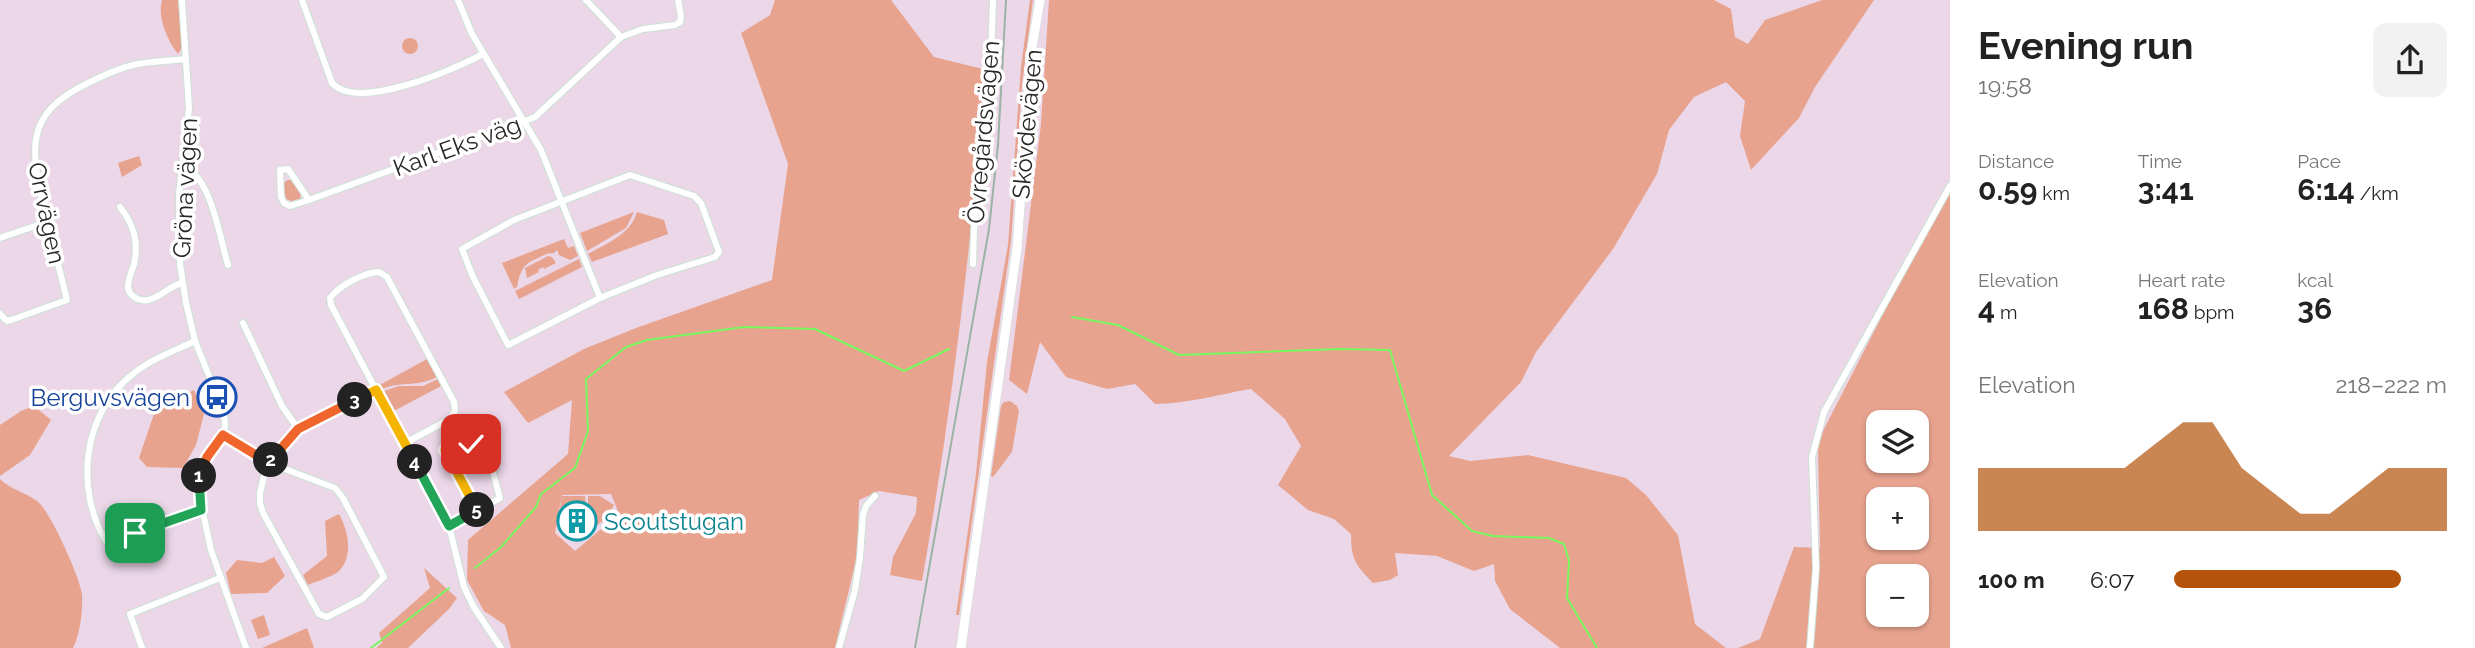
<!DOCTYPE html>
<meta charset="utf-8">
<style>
:root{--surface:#fff;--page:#f2f2f2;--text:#222;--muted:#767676;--accent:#b45309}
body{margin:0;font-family:Raleway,sans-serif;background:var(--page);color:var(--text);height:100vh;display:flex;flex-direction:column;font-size:26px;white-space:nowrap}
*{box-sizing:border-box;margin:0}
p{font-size:23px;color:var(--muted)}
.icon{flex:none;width:38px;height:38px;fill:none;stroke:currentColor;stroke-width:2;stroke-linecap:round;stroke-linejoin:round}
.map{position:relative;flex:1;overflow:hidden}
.sheet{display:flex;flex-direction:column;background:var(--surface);width:525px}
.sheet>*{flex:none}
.fabs{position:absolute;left:1866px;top:410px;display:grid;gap:14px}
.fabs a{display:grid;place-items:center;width:63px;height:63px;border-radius:14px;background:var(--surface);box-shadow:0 2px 5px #0004;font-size:35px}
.pin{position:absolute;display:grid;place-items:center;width:60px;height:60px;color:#fff;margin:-30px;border-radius:14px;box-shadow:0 4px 10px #0006}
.km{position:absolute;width:35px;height:35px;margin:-18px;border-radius:50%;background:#222;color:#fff;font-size:19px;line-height:35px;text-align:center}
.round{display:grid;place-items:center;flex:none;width:74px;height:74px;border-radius:14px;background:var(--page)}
.head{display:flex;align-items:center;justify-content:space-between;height:119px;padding:0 28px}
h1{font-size:38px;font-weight:700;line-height:52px}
.figures{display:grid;grid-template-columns:repeat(3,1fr);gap:10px;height:119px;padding:7px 28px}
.figures div{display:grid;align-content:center}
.figures b{font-size:30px;font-weight:700}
.figures small{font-size:19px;font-weight:400}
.figures p{font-size:19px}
.chart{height:196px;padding:14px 28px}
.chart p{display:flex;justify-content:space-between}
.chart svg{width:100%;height:126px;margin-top:7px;fill:var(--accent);opacity:.7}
ul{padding:0 28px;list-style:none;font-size:23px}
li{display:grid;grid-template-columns:112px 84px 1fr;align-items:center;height:52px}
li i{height:18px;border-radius:9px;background:var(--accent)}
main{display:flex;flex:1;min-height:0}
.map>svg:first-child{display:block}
</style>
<main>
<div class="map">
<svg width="1950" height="648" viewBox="0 0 1950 648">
<rect width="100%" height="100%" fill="#ebd7e8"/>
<g fill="#e7a38e" fill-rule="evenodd">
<path d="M162 0H178L182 47 178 54C168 42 157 17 162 0Z"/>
<path d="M775 0H891L934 57 987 70C971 241 952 412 922 581L890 575 893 557 916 513 917 497 879 491 859 500 857 556 835 648H511L505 625 484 611 467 580 468 540 568 454 572 400 528 423 504 392 584 349 636 328 772 280 788 164 741 33 770 15ZM611 494 619 514 575 551 555 533 562 495Z"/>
<polygon points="1030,0 1033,0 1022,85 1011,241 959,615 956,615 976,474 987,362 1008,245 1021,67"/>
<path d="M1049 0H1714L1731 9 1735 37 1748 44 1765 20 1822 0H1874L1815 87 1799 118 1751 170 1740 136 1745 101 1726 82 1694 97 1669 130 1657 174 1613 249 1536 352 1521 382 1449 456 1470 461 1528 455 1626 478 1646 495 1678 535 1695 624 1726 648H1560L1510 609 1495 581 1494 564 1474 571 1437 556 1395 553 1398 575 1390 580 1373 583C1356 565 1351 560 1351 534L1334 519 1308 510 1278 485 1301 446 1285 419 1251 389C1219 394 1187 404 1155 404L1135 384 1107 389 1066 377 1040 342 1027 394 1009 380 1041 124Z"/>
<circle cx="410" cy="46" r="8"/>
<polygon points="139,156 142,165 122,177 118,163"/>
<polygon points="288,180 293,180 301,193 300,199 291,201 286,199 283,183"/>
<path d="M1950 192V648H1738L1760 639 1794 547 1820 548 1818 449 1822 433 1887 306ZM1878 422H1916V460H1878ZM1878 499H1916V537H1878ZM1878 576H1916V614H1878Z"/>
<polygon points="634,212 626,228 587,251 580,233"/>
<path d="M637 212 664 220 668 234 592 262 588 254C607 243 630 235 637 212Z"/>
<path d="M564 239 568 248 574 246 578 256 570 260 559 255 557 250 554 253C547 253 544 255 538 258 523 264 520 271 517 287L514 289 502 263Z"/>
<polygon points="548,256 552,257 556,263 544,269 543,267 538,270 539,272 527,278 525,268"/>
<polygon points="579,259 582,267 519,299 515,291"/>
<path d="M427 359 437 377C415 388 402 380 380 390L378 386Z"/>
<polygon points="438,379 441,386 392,412 381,392 399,386 423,386"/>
<polygon points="194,390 204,414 196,445 183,468 147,467 139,458 156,408"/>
<polygon points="1010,401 1017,406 1019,411 1012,452 993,477 991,476 1001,406 1004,402"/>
<polygon points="34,406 51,420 30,455 0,476 0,425 21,411"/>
<path d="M0 479C11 490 25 492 37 501 50 510 80 578 82 594 83 611 80 634 73 648H0Z"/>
<polygon points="562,496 585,496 586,507 583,509 570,509 569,517 559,516"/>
<polygon points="588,496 600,496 614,505 608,517 592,529 595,514 588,505"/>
<path d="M339 514C348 530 354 556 339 571 332 577 317 581 308 585L303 575 327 556 325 521Z"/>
<polygon points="274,557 285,576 267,593 231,594 226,573 237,560 262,563"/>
<polygon points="424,568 457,598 449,609 408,648 376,648 382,643 379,633 430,588"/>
<polygon points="264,615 270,635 258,639 251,620"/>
<polygon points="307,628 314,648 262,648"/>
</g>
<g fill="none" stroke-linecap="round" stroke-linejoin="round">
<g stroke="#77f85f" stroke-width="2">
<polyline points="1072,317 1118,325 1179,355 1340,349 1390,350 1432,495 1472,531 1493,536 1549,538 1564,544 1569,561 1567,598 1597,648"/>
<polyline points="475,568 501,547 536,507 541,494 575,468 588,431 586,379 626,347 647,340 744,327 815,329 904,371 949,349"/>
<polyline points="371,648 449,588"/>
</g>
<g stroke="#cce2d5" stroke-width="8">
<g id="street">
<polyline points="182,0 189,108 179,194 180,264 186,303 195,341 224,413 225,426 223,435 207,457 200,473 199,494 211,550 246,648"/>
<path d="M302 0 332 83C358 112 455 69 483 54"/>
<polyline points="458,0 472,34 541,150 600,298"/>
<polyline points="586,0 621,37 643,29 675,25 680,22 681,16 678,0"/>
<path d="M182 167C211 173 220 240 228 265"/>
<polygon points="630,175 694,196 701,203 719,252 715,257 657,275 600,298 508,345 473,277 462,249 514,220"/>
<polyline points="309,200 290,206 284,203 281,197 280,170 288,169 309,200 525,121 535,117 621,37"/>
<path d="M120 207C134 225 139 242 134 264 132 271 128 279 128 286 128 295 138 302 148 300 160 298 169 286 182 283"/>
<polyline points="0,238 47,222"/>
<polyline points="973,264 974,230 991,59 993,0"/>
<path d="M0 314 7 321 11 320 67 300C60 271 52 242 45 212 31 150 22 115 88 83 104 75 121 67 138 64 154 61 170 61 186 59"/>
<polyline points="243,323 282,406 298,429"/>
<path d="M195 341C174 351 151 359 133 374 83 412 74 489 106 541L112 542 202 510"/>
<path d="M376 390 331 305 330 298C340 285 363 273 379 272L387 277 454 402 455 411 450 419 405 443"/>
<polyline points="223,435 269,463 335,488 343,498 384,577 362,599 327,617 319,614 263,513 260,503 260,493 264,476 269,463 288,439 298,429 376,390 449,526 464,587 473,606 501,648"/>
<polyline points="449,526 500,498 484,441 445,450 477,510"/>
<polyline points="142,648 130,614 220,578"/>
<polyline points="839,648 855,590 860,557 863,515 866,506 875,496"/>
<polyline points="1810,648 1816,568 1812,457 1824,412 1950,186"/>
</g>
</g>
<g stroke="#cce2d5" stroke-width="10">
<polyline id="secondary" points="961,648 1017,248 1031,53 1040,0"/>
</g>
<use href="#street" stroke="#fff" stroke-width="6"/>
<use href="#secondary" stroke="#fff" stroke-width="9"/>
<polyline stroke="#9ab3a5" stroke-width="2" points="915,648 989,229 998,145 1006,0"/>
</g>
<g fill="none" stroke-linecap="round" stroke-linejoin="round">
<g stroke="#fff" stroke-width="14">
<polyline id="split-1" points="135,533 201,510 199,476"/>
</g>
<g stroke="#fff" stroke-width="14">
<polyline id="split-2" points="199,476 207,457 223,435 269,463 271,460"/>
</g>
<g stroke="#fff" stroke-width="14">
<polyline id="split-3" points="271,460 298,429 355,400"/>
</g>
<g stroke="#fff" stroke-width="14">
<polyline id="split-4" points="355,400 376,390 415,462"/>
</g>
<g stroke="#fff" stroke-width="14">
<polyline id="split-5" points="415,462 449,526 477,510"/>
</g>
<g stroke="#fff" stroke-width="14">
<polyline id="split-6" points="471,444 445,450 477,510"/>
</g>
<use href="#split-1" stroke="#22a559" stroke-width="9"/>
<use href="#split-2" stroke="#f0652b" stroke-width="9"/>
<use href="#split-3" stroke="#f0652b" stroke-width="9"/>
<use href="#split-4" stroke="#f5b400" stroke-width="9"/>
<use href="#split-5" stroke="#22a559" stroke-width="9"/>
<use href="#split-6" stroke="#f5b400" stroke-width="9"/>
</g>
<defs>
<g id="bus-ring" transform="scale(2.0125)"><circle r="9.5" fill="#fff" stroke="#1a4fb4" stroke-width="1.5"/><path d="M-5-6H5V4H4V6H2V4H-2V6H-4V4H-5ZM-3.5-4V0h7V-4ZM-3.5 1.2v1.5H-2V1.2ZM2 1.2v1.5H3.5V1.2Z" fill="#1a4fb4"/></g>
<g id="building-ring" transform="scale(2.0125)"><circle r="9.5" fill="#fff" stroke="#0f9aa8" stroke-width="1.5"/><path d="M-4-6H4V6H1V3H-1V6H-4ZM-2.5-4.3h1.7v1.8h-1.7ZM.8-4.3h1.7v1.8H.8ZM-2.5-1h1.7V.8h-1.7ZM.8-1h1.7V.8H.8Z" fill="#0f9aa8"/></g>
</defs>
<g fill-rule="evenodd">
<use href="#bus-ring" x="217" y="397"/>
<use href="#building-ring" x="577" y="521"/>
</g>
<g text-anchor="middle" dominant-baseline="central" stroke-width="7" stroke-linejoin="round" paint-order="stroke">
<g font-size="24" fill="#272727" stroke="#fff">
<text transform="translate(1027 124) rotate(-85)">Skövdevägen</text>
<text transform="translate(983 132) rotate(-85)">Övregårdsvägen</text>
<text transform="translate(457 146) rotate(-20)">Karl Eks väg</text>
<text transform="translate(185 188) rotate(-87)">Gröna vägen</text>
<text transform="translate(47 213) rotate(78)">Orrvägen</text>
</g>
<g font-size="24" fill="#164399" stroke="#fff" text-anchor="end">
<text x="190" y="397">Berguvsvägen</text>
</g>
<g font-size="24" fill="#0d838f" stroke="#fff" text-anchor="start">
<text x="604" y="521">Scoutstugan</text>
</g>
</g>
</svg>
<div class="fabs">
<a><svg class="icon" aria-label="layers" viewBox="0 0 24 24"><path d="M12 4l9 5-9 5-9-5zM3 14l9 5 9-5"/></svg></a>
<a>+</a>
<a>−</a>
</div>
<div class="pin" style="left:135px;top:533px;background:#1e9e55"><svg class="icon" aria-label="arrive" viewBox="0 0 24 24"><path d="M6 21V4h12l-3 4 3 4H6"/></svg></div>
<div class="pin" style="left:471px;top:444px;background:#d93025"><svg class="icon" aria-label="check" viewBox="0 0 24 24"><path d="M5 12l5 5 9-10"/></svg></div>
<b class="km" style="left:199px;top:476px">1</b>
<b class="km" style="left:271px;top:460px">2</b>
<b class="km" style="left:355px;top:400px">3</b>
<b class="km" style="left:415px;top:462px">4</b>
<b class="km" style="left:477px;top:510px">5</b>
</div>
<section class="sheet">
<div class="head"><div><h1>Evening run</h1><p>19:58</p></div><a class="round"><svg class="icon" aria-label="share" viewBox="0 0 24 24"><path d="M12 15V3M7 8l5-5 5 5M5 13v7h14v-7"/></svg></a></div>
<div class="figures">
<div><p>Distance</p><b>0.59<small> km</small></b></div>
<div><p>Time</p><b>3:41</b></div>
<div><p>Pace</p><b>6:14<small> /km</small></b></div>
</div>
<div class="figures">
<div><p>Elevation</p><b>4<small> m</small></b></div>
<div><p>Heart rate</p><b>168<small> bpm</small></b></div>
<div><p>kcal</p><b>36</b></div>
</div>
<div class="chart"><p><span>Elevation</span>218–222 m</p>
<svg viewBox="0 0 160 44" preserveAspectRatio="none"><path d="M0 44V22L10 22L20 22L30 22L40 22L50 22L60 14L70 6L80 6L90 22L100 30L110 38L120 38L130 30L140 22L150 22L160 22V44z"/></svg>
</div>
<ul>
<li><b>100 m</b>6:07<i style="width:83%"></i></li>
</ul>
</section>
</main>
